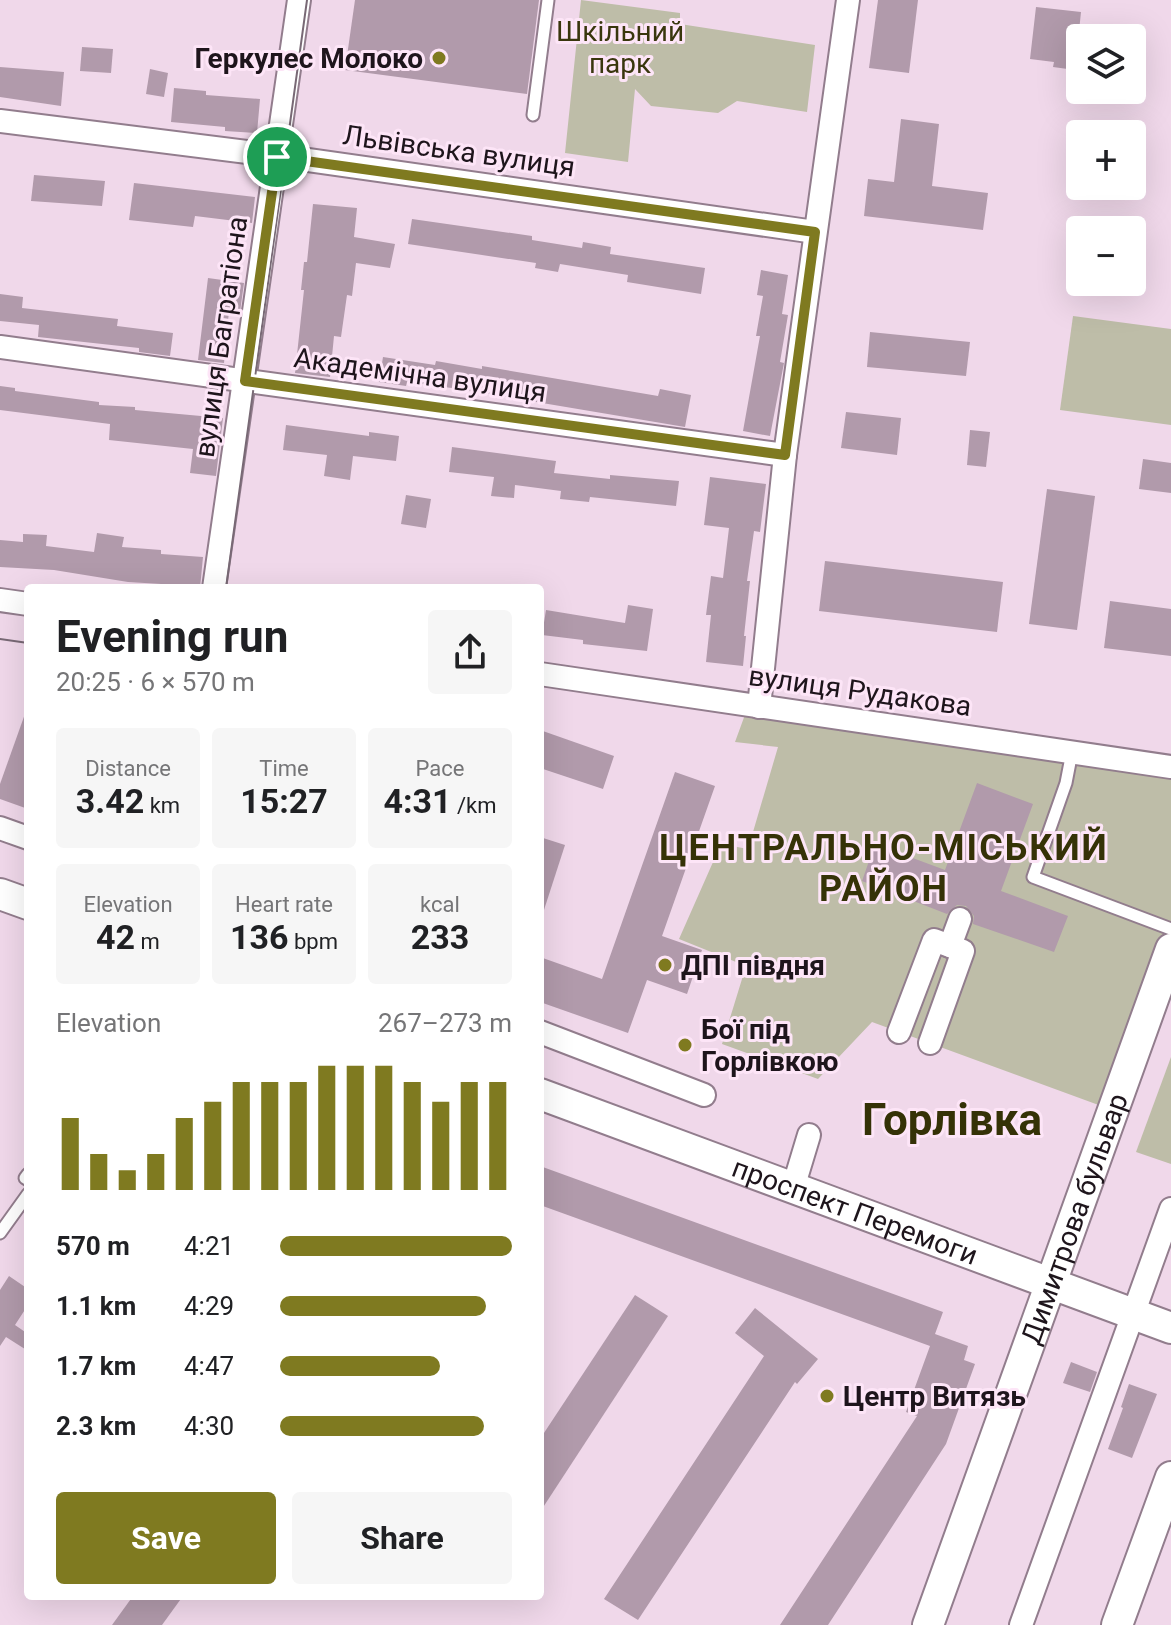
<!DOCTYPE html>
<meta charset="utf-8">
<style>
:root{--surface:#fff;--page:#f6f6f6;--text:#202124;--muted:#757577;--accent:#7f7a20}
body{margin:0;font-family:Roboto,sans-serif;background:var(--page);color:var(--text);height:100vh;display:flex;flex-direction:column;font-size:30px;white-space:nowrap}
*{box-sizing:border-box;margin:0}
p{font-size:26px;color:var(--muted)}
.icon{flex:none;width:44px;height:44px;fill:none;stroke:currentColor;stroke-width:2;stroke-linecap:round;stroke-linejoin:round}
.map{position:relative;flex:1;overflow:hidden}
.panel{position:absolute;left:24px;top:584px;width:520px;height:1016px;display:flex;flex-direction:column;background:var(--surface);border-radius:8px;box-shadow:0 8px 32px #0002}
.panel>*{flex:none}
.buttons{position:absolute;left:1066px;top:24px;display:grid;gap:16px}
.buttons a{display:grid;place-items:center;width:80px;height:80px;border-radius:8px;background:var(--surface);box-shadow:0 8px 32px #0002;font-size:40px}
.pin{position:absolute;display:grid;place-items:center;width:68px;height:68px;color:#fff;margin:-34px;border:4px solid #fff;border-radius:50%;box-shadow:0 2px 8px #0007}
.round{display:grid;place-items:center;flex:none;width:84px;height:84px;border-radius:8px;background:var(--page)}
.head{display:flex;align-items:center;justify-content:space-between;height:136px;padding:0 32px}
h1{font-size:44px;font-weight:700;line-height:60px}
.figures{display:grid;grid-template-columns:repeat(3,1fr);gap:12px;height:136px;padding:8px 32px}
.figures div{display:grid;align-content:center;border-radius:8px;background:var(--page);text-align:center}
.figures b{font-size:34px;font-weight:700}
.figures small{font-size:22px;font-weight:400}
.figures p{font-size:22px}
.chart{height:224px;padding:16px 32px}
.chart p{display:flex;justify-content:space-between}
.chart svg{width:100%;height:144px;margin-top:8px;stroke:var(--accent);stroke-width:6}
.primary-button{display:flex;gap:16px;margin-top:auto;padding:16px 32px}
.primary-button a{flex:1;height:92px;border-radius:8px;background:var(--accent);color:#fff;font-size:32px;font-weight:700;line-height:92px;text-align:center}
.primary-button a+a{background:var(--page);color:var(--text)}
ul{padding:0 32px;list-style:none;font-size:26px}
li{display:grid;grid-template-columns:128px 96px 1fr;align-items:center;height:60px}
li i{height:20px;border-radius:10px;background:var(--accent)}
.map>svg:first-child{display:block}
</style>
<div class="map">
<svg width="1171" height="1625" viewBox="0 0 1171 1625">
<rect width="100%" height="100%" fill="#f0d8ea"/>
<g fill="#bebda8">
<polygon points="581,0 680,13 680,24 815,45 807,112 737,101 718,113 651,106 635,89 628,162 565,153"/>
<polygon points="1073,316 1171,329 1171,425 1060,410"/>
<polygon points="750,701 1171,761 1171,922 1104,1107 872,1022 818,1079 722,1044 746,966 679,939 721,844 748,849 778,747 735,742"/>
<polygon points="1171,1057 1171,1164 1136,1152"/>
</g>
<g fill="#b19aab">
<polygon points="355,0 539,0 527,94 345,70"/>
<polygon points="878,0 918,0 909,73 869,68"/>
<polygon points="1036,7 1081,12 1075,70 1053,67 1054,62 1030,59"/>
<polygon points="82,47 113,49 111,73 80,71"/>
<polygon points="0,67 64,72 61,106 0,97"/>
<polygon points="150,69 168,73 164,97 146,94"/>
<polygon points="174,88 206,91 206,95 260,99 257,133 225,131 225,127 171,122"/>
<polygon points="901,119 939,124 932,186 988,193 983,230 864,216 868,179 894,182"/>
<polygon points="34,175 105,181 102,206 31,201"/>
<polygon points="134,183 255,197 252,223 195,216 193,227 129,220"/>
<polygon points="313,204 357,208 354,237 395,244 390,268 356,263 352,296 347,295 341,337 334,336 330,377 295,373 304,290 301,290 304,262 307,262"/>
<polygon points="412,219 532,236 532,240 582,248 583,242 611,247 610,254 705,268 701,294 627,282 628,275 560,264 558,272 535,268 536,263 408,244"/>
<polygon points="761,270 788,275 782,314 788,315 780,362 784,363 770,436 743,431 760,336 756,336 763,296 757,295"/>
<polygon points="208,278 244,283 240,312 229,311 224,363 198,360"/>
<polygon points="0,294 23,297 22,308 118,319 117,326 173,333 170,356 139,352 139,348 38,337 39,325 0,321"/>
<polygon points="870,332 970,342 966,376 867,367"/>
<polygon points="383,357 435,365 436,361 482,369 482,366 658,396 660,389 691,395 685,427 459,389 407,382 406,386 379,382"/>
<polygon points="0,386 15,388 15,391 99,402 99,405 135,407 135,410 223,418 216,476 190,473 193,449 109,440 110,424 0,410"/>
<polygon points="846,412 901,418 897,455 841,448"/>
<polygon points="286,425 369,436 369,432 399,436 396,461 353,456 350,480 324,476 327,455 283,450"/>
<polygon points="970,430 990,432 986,467 967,465"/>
<polygon points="452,447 556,461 554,473 610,479 610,475 679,481 676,506 590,497 589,502 560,499 561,491 515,485 514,498 491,496 494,477 449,472"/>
<polygon points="1143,459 1171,463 1171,493 1139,489"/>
<polygon points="710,477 766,484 760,532 754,531 747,581 750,581 744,636 746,636 743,666 706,662 711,615 706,615 711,576 723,578 729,528 704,525"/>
<polygon points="1047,489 1095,496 1077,630 1029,624"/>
<polygon points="406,495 431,499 426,528 401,524"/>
<polygon points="97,533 124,537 122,547 161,550 161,554 203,557 200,588 177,588 178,585 128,582 54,570 0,567 0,540 23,542 23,534 47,535 46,546 94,552"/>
<polygon points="825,561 1003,582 997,632 819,611"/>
<polygon points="1110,601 1171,609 1171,656 1104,648"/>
<polygon points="628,605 653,609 647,651 583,644 583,640 542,635 546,610 625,623"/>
<polygon points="26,711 28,711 28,809 0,799 0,784"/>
<polygon points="540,730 614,756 603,789 540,768"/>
<polygon points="675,772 715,786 662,936 702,950 687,994 647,980 628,1033 540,1002 540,957 602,979"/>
<polygon points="977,783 1033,804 1001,891 1068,916 1054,952 973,924 974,916 966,906 957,905 947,914 862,881 875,844 945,870"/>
<polygon points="540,837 565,845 543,913 540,913"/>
<polygon points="540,1166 943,1312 935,1334 968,1346 964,1360 975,1364 946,1444 828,1625 780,1625 917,1416 906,1412 930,1346 540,1205"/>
<polygon points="9,1276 28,1289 28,1305 15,1325 28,1334 28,1351 6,1337 0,1346 0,1290"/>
<polygon points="635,1295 668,1316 540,1512 540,1439"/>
<polygon points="755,1308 818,1359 797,1384 795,1382 638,1620 604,1599 764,1356 735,1333"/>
<polygon points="1071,1362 1097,1372 1090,1392 1063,1383"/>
<polygon points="1129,1384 1157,1394 1132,1458 1108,1449 1123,1408 1121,1407"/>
<polygon points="133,1596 183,1596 162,1625 112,1625"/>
</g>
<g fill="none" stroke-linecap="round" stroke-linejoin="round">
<g stroke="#927d8d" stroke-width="15">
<g id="lane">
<polyline points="533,115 548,0"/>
<polyline points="1072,752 1066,783 1033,877 1171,929"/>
<polyline points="28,1174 25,1178 28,1180"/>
<polyline points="0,1233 28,1194"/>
</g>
</g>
<g stroke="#927d8d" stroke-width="26">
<g id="street">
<polyline points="0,121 287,157 815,232"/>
<polyline points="0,347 785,455"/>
<polyline points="214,588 299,0"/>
<polyline points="0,600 28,604"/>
<polyline points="540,674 1171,767"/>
<polyline points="759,707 785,455 848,0"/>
<polyline points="0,828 28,838"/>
<polyline points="950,946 960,919"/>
<polyline points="540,1032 704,1095"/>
<polyline points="899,1032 934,940 963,951 930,1043"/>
<polyline points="793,1188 809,1135"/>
<polyline points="1021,1625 1171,1209"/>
</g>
</g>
<g stroke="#927d8d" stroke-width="34">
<g id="secondary">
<polyline points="0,894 28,904"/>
<path id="s1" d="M540 1094 1171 1328"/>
<path id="s2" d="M928 1625 1171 949"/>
<polyline points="1117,1625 1171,1477"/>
</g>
</g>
<use href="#lane" stroke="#fff" stroke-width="11"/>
<use href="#street" stroke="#fff" stroke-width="22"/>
<use href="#secondary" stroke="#fff" stroke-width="30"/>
<g stroke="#786975" stroke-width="2">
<polyline points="226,588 307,0"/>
<polyline points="0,639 28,643"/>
</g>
</g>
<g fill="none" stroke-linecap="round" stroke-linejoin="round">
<g stroke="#fff" stroke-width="16">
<polygon id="route" points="277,157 815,232 785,455 245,381"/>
</g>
<use href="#route" stroke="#7f7a20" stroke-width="10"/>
</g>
<g fill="#7f7a20" stroke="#fde5f7" stroke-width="3">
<circle cx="439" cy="58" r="8"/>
<circle cx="665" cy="965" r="8"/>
<circle cx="685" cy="1045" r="8"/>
<circle cx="827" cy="1396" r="8"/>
</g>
<g text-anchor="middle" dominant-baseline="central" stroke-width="6" stroke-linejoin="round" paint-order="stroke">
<g font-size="28" fill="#39360d" stroke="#fde5f7">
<text x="620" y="31">Шкільний<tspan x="620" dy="32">парк</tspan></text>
</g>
<g font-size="28" font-weight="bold" fill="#1e151c" stroke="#fde5f7" text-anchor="start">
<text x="423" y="58" text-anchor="end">Геркулес Молоко</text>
<text x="681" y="965">ДПІ півдня</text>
<text x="701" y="1029">Бої під<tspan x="701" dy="32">Горлівкою</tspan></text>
<text x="843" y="1396">Центр Витязь</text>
</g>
<g font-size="28" fill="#1e151c" stroke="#fde5f7">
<text transform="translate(459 151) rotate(8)">Львівська вулиця</text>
<text transform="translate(221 337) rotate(-82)">вулиця Багратіона</text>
<text transform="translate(420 375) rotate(8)">Академічна вулиця</text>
<text transform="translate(860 691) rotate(8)">вулиця Рудакова</text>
<text stroke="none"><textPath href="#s1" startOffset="336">проспект Перемоги</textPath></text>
<text stroke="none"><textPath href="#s2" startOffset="432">Димитрова бульвар</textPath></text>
</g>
<g font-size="36" font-weight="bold" letter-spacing="2" fill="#353207" stroke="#fde5f7">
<text x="884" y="848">ЦЕНТРАЛЬНО-МІСЬКИЙ<tspan x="884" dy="41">РАЙОН</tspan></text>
</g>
<g font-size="44" font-weight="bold" fill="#353207" stroke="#fde5f7">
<text x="952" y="1120">Горлівка</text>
</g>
</g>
</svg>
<div class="buttons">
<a><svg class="icon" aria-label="layers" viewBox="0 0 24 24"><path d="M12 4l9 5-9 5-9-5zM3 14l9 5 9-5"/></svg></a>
<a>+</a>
<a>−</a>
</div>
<div class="pin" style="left:277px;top:157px;background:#1e9e55"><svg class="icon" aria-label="arrive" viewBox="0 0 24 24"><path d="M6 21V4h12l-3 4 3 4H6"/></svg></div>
<section class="panel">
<div class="head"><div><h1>Evening run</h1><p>20:25 · 6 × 570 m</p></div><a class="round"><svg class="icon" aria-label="share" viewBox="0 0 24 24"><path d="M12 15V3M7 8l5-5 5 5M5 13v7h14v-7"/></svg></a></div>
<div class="figures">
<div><p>Distance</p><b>3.42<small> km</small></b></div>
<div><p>Time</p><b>15:27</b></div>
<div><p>Pace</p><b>4:31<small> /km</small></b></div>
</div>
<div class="figures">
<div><p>Elevation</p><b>42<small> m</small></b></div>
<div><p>Heart rate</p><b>136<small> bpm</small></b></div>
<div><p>kcal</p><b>233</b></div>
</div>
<div class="chart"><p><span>Elevation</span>267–273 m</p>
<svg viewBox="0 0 160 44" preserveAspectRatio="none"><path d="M5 44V22M15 44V33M25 44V38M35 44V33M45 44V22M55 44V17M65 44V11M75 44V11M85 44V11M95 44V6M105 44V6M115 44V6M125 44V11M135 44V17M145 44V11M155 44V11"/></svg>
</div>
<ul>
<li><b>570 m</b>4:21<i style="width:100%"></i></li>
<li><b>1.1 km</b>4:29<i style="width:89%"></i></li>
<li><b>1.7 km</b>4:47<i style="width:69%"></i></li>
<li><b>2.3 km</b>4:30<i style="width:88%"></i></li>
</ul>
<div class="primary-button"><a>Save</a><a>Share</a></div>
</section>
</div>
